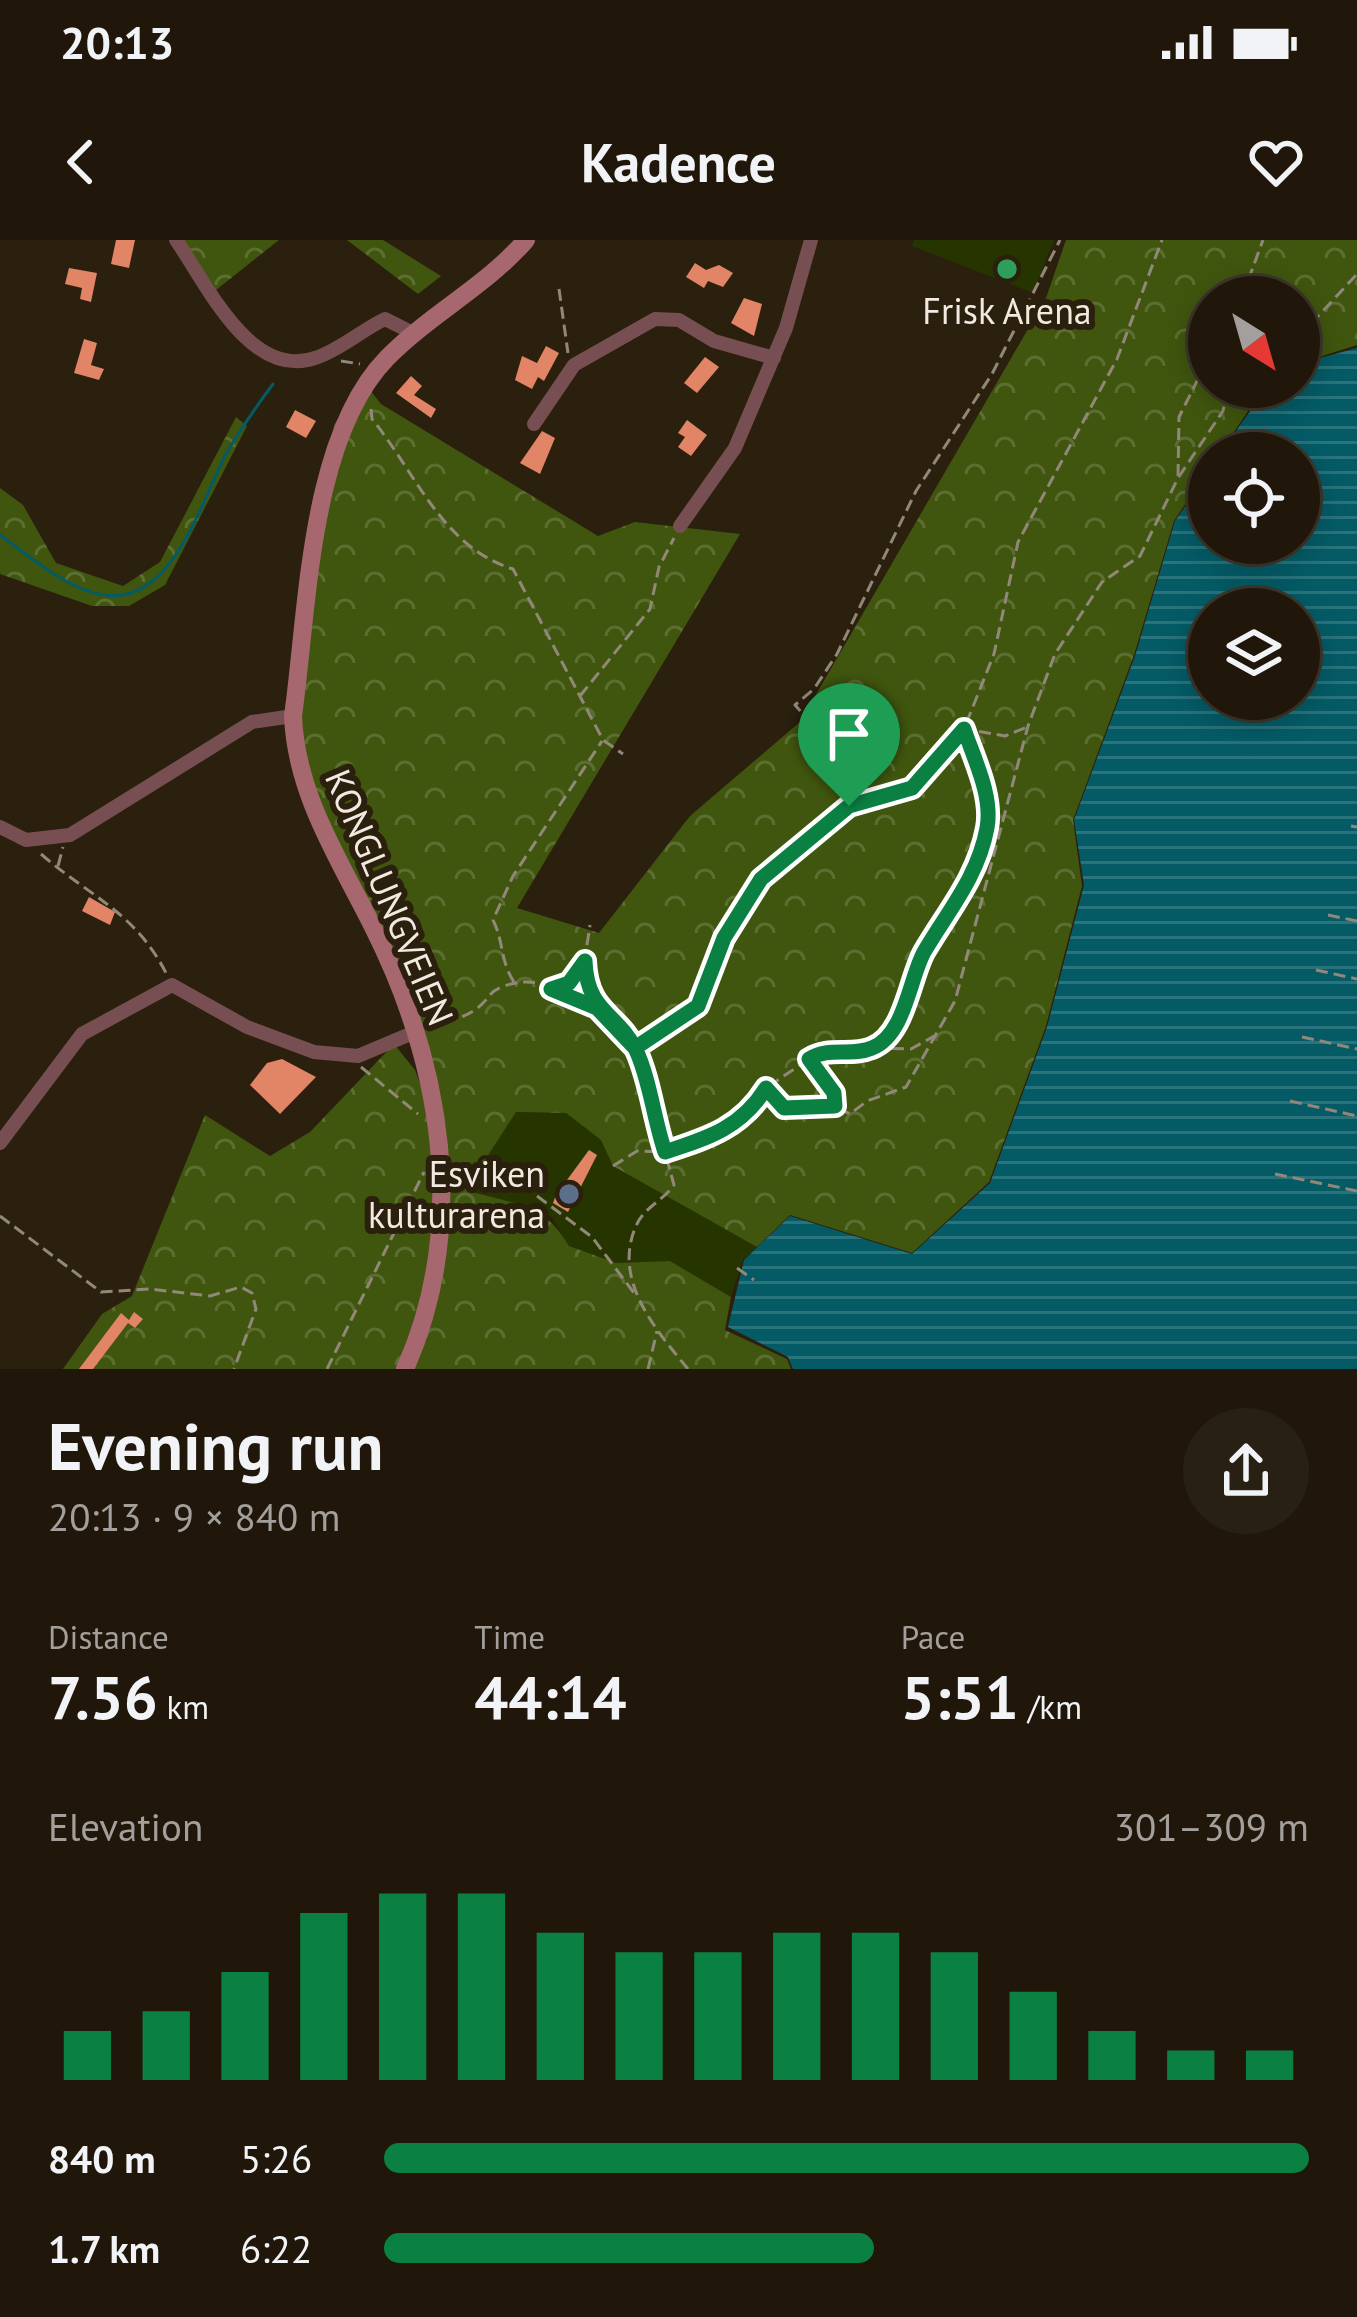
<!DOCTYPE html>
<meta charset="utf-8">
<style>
:root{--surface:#20170a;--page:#282013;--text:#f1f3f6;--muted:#a29f9c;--line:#3d362b;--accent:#0b8043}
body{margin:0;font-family:"PT Sans",sans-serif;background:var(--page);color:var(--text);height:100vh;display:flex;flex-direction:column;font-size:45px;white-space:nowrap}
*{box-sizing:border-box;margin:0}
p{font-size:39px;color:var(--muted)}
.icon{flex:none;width:66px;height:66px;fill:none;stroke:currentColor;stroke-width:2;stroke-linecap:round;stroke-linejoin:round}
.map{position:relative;height:1129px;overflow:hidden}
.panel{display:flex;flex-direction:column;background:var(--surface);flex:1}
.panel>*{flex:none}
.needle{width:78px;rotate:143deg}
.fabs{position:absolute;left:1188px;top:36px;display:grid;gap:24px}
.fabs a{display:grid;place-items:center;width:132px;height:132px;border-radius:50%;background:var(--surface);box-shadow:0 6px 30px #0003,0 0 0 3px var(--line);font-size:60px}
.pin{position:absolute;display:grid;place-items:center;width:102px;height:102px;color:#fff;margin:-123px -51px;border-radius:50% 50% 50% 0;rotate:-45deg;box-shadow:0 0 12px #0007}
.pin .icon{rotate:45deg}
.round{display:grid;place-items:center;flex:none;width:126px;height:126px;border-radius:63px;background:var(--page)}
.head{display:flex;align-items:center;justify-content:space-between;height:204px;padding:0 48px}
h1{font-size:66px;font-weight:700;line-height:90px}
.stats{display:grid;grid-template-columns:repeat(3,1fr);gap:18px;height:204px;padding:12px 48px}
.stats div{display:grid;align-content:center}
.stats b{font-size:60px;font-weight:700}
.stats small{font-size:33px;font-weight:400}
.stats p{font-size:33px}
.chart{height:336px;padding:24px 48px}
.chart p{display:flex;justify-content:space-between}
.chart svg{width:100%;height:216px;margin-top:12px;stroke:var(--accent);stroke-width:6}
ul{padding:0 48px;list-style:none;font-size:39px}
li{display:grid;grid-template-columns:192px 144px 1fr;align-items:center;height:90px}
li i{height:30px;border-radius:15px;background:var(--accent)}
.status{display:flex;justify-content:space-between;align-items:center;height:84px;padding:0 60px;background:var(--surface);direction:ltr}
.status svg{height:33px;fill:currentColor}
header{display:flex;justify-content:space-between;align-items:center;height:156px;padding:0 48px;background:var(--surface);font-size:54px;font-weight:700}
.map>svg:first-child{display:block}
</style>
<div class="status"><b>20:13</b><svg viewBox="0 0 49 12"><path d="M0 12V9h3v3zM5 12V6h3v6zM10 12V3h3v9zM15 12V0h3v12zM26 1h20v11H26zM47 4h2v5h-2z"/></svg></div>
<header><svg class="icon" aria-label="back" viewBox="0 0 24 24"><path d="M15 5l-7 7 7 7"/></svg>Kadence<svg class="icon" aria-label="heart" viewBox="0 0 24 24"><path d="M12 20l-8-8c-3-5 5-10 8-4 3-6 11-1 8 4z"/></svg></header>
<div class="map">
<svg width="1357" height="1129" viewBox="0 0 1357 1129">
<defs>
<pattern id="forest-crowns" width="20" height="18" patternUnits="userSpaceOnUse" patternTransform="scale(3)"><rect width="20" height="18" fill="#40560e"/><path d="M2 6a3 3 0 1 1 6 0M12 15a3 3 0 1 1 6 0" fill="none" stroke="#5c6e31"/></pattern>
<pattern id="water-rules" width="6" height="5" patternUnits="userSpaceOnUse" patternTransform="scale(3)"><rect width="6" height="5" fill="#045b66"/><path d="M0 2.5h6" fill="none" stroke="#29737c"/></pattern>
</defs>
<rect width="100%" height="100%" fill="#2b1f0e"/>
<g fill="#263500">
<polygon points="914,0 1054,0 1033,53 912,6"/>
<polygon points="515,872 566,873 601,900 613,926 757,1007 743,1020 731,1057 670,1021 616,1023 568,1006 552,977 472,952 469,946"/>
</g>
<g fill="url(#forest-crowns)">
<polygon points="179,0 279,0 216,50"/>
<polygon points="347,0 383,0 441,36 418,54"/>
<path d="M1066 0H1357V105L1319 117 1299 131V57H1209V147H1276L1254 162 1220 213H1209V229L1174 281 1134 415 1073 580 1082 646 1046 786 989 942 912 1013 790 975 757 1007 613 926 601 900 566 873 516 872 469 945 472 952C518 965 544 963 569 1006L616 1023 670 1021 731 1057 725 1090 787 1119 791 1129H63L102 1074 132 1056 205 875 270 916 310 892 394 804 415 830 439 894 393 751 306 559 298 445 334 185 362 140 381 164 598 296 635 282 740 294 517 668 599 693 690 576 800 482 1046 58Z"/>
<polygon points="236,177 247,186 165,345 129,366 92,366 0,334 0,248 23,265 56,323 123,346 160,322"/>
</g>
<path fill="url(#water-rules)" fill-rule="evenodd" d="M1357 108V1129H793L788 1117 728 1087 744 1020 790 976 912 1014 990 943 1047 787 1084 645 1074 580 1135 416 1175 281 1209 232V303H1299V213H1222C1243 182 1258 147 1299 147V133L1320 118ZM1209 369H1299V459H1209Z"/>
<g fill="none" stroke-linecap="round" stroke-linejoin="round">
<path stroke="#045b66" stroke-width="3" d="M0 295C31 317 67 350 105 355 173 365 202 259 226 214 240 189 256 167 273 144"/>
</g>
<g fill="#e28567">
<polygon points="116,0 135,0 129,28 111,24"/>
<polygon points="695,23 706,30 719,25 733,33 723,47 708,41 704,48 686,37"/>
<polygon points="69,28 97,33 91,62 80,59 82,48 65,44"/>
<polygon points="744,58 762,64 754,96 731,83"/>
<polygon points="84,99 97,103 91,125 104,129 99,140 74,133"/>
<polygon points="546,106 559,113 544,141 538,137 532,149 515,140 522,116 537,123"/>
<polygon points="705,117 719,127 697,153 684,143"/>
<polygon points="411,136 422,146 414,155 436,169 431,178 396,153"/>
<polygon points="295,170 316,181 306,198 286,187"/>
<polygon points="687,180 707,195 691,216 678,207 685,197 678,193"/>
<polygon points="542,191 555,198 540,234 520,223"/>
<polygon points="89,657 115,672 110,685 82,671"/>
<polygon points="282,819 316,837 280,874 250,845 267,823"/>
<polygon points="589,910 597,915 568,972 553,963 556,955"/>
<polygon points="134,1072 143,1079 135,1088 128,1083 93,1129 79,1129 121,1073 129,1080"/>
</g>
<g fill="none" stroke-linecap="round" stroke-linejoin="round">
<g stroke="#92887a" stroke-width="3" stroke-dasharray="12 6" stroke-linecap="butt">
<polyline points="559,49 568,113"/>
<polyline points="1242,57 1263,0"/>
<polyline points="1299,97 1357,34"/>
<polyline points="341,121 360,124"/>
<path d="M371 169 372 179C416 233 442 307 513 329L603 500 623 514"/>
<polyline points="1178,236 1179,177 1209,117"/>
<polyline points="580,456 650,369 659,327 674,298"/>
<polyline points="848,565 819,521 813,485 795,465 814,449 837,414 916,251 992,134 1060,0"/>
<polyline points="1351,586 1357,587"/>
<path d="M41 614C89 656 135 672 166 733"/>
<polyline points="58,626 63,607"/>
<polyline points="1328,675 1357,681"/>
<path d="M586 725C587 762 610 781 634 806"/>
<polyline points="1316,730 1357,739"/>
<path d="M514 742C500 721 504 702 493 680L513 636 602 501"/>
<polyline points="553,750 594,766"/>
<path d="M428 788C446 782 467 778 481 765 489 758 490 751 502 747 551 726 577 785 590 685"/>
<polyline points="1302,797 1357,809"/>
<polyline points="874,808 911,809 938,794"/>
<path d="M811 818C830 806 854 816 873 807 905 791 909 739 925 711 949 671 979 636 987 588 993 556 974 519 964 489L1005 496 1027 487"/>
<polyline points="361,827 418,874"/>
<polyline points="767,850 784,868 834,866"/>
<polyline points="1290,861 1357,876"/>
<polyline points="613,926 637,911 665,912 635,808 698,766 724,698 761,639 849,566 912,549 964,489 994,414 1018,302 1117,119 1162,0"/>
<polyline points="1275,934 1357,951"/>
<polyline points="537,956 592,997 634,1053"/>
<polyline points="0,976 101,1052 150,1049 210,1056 241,1047 252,1053 256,1069 234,1129"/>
<polyline points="737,1028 754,1040"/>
<polyline points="327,1129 424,932"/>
<polyline points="648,1129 657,1091"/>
<path d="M688 1129C656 1090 612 1040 636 986 644 967 663 961 674 945L665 912 737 883 766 848 809 819 834 853 835 866 850 874 867 861 906 847 955 761 1028 486 1055 414 1102 342 1140 316 1178 238 1223 171 1228 147"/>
</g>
<g stroke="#774f52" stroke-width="14">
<path d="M176 0C207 44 251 143 318 117 342 108 362 90 385 79L415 94"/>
<polyline points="534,184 574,125 655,79 679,80 714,101 774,118"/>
<polyline points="680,286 735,208 786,88 811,0"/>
<polyline points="0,587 26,600 70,595 252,482 293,476"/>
<polyline points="0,903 82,794 172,745 247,787 314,812 358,816 415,792"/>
</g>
<path stroke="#a7676e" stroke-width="18" d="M405 1129C469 985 442 824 373 687 339 619 296 554 293 476 308 370 309 198 387 118 430 74 485 47 526 0"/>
</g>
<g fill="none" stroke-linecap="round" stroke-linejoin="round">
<g stroke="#fff" stroke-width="24">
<path id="route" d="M849 566 761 639 724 698 698 766 635 808 597 768 551 749 569 743 585 721C587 773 617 772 636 810 650 840 654 880 665 912 708 898 741 888 766 848L784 868 835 866 834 853 809 819C829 806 851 817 872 808 905 795 909 740 924 712 948 671 978 637 987 588 993 556 974 519 964 489L912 548 849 566"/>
</g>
<use href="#route" stroke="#0b8043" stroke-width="15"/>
</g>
<circle fill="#2e9e5b" stroke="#2b1f0e" stroke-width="4.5" cx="1007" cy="29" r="12"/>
<circle fill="#5c6f8a" stroke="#2b1f0e" stroke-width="4.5" cx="569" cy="954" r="12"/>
<g text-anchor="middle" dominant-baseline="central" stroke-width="12" stroke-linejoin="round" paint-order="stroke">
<g font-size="36" fill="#f2eae0" stroke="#2b1f0e">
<text x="1007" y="70">Frisk Arena</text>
<text x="545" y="933" text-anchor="end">Esviken<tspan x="545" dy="41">kulturarena</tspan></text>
</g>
<g font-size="36" fill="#f2eae0" stroke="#2b1f0e">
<text transform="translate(390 657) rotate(67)">KONGLUNGVEIEN</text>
</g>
</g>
</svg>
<div class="fabs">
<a><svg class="needle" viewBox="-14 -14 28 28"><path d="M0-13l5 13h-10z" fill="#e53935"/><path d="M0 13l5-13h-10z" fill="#a29f9c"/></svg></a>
<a><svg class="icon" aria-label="locate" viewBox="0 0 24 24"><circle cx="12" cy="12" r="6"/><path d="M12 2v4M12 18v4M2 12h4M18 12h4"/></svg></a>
<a><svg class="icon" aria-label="layers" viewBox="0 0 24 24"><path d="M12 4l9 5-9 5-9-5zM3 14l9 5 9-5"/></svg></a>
</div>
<div class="pin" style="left:849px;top:566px;background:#1e9e55"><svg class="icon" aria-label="arrive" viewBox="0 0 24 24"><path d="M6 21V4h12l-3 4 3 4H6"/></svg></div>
</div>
<section class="panel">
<div class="head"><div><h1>Evening run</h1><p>20:13 · 9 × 840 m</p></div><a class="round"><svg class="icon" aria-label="share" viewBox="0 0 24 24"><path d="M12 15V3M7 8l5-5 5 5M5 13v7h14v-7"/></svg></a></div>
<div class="stats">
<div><p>Distance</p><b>7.56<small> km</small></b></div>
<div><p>Time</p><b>44:14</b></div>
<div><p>Pace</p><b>5:51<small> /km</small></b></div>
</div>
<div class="chart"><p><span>Elevation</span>301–309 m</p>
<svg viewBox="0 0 160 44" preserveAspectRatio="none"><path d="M5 44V34M15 44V30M25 44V22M35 44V10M45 44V6M55 44V6M65 44V14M75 44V18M85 44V18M95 44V14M105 44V14M115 44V18M125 44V26M135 44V34M145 44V38M155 44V38"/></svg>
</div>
<ul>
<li><b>840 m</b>5:26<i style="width:100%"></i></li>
<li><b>1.7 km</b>6:22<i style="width:53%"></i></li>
</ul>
</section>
